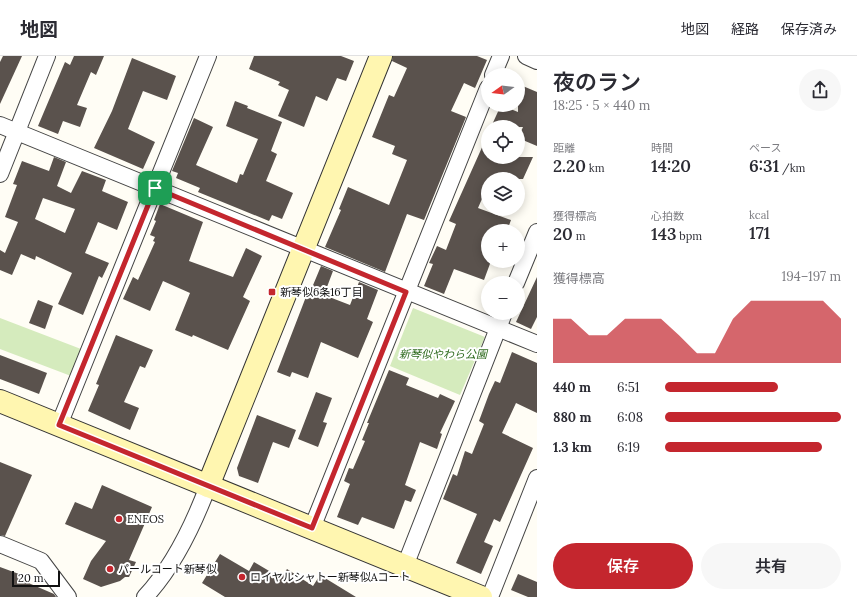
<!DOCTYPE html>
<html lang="ja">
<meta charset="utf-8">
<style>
:root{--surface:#fff;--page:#f7f7f7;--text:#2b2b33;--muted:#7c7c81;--line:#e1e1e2;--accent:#c4262e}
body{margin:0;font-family:Lora,"Noto Sans JP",serif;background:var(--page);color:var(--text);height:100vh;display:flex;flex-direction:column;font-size:15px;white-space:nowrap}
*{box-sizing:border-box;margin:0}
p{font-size:13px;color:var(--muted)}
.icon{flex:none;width:22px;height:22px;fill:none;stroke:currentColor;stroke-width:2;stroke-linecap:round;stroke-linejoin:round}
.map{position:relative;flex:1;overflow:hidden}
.side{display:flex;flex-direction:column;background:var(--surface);width:320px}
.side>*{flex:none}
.needle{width:26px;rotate:256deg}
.controls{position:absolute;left:481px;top:12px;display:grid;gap:8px}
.controls a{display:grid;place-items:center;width:44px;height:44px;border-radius:50%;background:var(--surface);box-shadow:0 2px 10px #0003;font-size:20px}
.scale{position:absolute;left:12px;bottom:10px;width:48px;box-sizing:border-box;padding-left:4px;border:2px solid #111;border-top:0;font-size:11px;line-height:14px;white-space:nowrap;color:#111;-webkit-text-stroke:3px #fff;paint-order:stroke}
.pin{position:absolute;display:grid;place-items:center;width:34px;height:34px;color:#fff;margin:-17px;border-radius:8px;box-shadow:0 2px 6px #0006}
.round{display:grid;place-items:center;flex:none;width:42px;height:42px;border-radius:21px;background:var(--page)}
.summary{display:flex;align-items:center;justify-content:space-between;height:68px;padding:0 16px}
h1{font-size:22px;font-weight:600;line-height:30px}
.stats{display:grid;grid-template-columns:repeat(3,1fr);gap:6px;height:68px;padding:4px 16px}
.stats div{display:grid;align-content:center}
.stats b{font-size:17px;font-weight:600}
.stats small{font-size:11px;font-weight:400}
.stats p{font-size:11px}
.chart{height:112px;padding:8px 16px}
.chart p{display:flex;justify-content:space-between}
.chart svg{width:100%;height:72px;margin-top:4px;fill:var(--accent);opacity:.7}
.primary-button{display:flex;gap:8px;margin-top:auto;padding:8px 16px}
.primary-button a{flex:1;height:46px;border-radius:24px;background:var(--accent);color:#fff;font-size:16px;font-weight:600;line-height:46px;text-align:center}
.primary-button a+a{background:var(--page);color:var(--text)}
ul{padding:0 16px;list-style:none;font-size:13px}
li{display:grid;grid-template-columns:64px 48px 1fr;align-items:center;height:30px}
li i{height:10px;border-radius:5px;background:var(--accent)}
header{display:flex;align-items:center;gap:24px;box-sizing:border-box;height:56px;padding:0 20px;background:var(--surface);border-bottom:1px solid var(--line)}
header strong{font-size:19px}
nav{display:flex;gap:22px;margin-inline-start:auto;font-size:14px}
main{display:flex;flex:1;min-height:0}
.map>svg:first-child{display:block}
</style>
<header>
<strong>地図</strong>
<nav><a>地図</a><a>経路</a><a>保存済み</a></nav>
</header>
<main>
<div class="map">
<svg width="537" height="541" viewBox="0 0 537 541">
<rect width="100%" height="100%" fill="#fffdf5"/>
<g fill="#d5ebbd">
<polygon points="413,252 485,281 460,339 390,310"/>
<polygon points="0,262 81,293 71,320 0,293"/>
</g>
<g fill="#5a524d" fill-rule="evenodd">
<polygon points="3,0 22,0 0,48 0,6"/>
<polygon points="74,0 104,0 96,19 91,16 77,49 87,52 80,71 63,65 58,78 38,70 65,6 70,9"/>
<polygon points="254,0 341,0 354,5 346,25 337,22 327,45 316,40 304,71 278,60 289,34 278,29 280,26 249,13"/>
<polygon points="393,0 477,0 487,4 475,32 464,27 451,55 466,61 424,164 407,158 385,216 325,191 341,154 339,153 348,131 389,149 407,104 392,98 395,90 372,81 389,39 394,41 407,12 392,5"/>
<polygon points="132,2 176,20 167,44 143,35 128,73 155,86 143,113 94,92 112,55"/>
<polygon points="518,28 537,36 537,90 518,82 523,71 491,71 501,49 518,56"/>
<polygon points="235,45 248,50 247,52 282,66 271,95 277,98 266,125 293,137 282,163 272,159 269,165 198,136 200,132 176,122 178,117 172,115 194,62 213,71 196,109 237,127 240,118 243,119 258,83 226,70"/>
<polygon points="488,78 488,101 533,101 523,123 488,123 488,129 478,152 511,164 507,175 488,175 488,205 491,205 484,224 454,213 444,238 424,230 433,208 429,207 437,190 446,194 456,168 449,165"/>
<path d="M54 101 66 106 57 130 71 137 82 115 106 124 102 135 128 146 117 174 98 166 85 197 109 207 102 222 99 220 83 259 58 248 72 217 36 200 35 204 21 198 12 219 0 214V194L5 197 18 166 5 161 17 129 13 128 22 105 49 115ZM43 142 75 153 65 177 35 163Z"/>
<polygon points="160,148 203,166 189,205 233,221 246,192 262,200 243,241 250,245 228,294 193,279 192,281 175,274 190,237 163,225 150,255 123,243 133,221 138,224 155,186 153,185 155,181 150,179 156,165 154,164"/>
<polygon points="321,210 333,215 324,239 350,249 359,226 378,234 367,263 373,266 358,302 321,286 308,322 292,316 290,321 277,316 309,233 311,234"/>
<polygon points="537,221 537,261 531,273 516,266"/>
<polygon points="38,244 53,250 45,273 29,267"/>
<polygon points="116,279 153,294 145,312 140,310 124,346 139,352 130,374 88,355 99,329 96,328"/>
<polygon points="512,296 537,307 537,357 516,347 502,377 533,392 500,466 494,463 484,486 493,490 481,518 456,507 477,458 443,443 453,418 457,420 465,395 472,398 484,368 479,365 489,338 495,325 500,327"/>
<polygon points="0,299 47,317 39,338 0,323"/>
<polygon points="389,314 409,322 406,329 438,342 440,338 455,345 440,377 442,378 437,393 420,386 405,429 416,434 411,446 405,444 394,473 362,461 358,469 337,461 350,428 344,425 349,412 353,413 365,385 362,384 369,367 367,367"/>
<polygon points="316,336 332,342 323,366 327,367 318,391 298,383"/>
<polygon points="257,359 296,374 289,392 273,386 258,427 239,420 237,412"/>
<polygon points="0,406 32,419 5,480 0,479"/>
<polygon points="102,429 152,451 129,504 136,506 129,521 125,521 120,525 101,531 83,523 91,505 106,485 65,468 75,446 92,453"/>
<polygon points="220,498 249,515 254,506 281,522 287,513 313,530 320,519 356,541 225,541 202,527"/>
<polygon points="0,511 19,518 17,522 54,538 56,541 0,541"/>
<polygon points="518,518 537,526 537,541 528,541 511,534"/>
</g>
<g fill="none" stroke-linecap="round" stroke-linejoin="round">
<g stroke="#444" stroke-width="18">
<g id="street">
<polyline points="526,0 537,5"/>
<polyline points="493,19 501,0"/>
<polyline points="0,69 537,288"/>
<polyline points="0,118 47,0"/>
<polyline points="516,227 537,176"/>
<polyline points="59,369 208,0"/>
<polyline points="312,472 488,32"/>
<polyline points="0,488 41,505 68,541"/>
<polyline points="405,510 504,257"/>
<path d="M145 541C174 510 193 470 208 430"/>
<polyline points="490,541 537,422"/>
</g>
</g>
<g stroke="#333" stroke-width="24">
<g id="secondary">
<polyline points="0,345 481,541"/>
<polyline points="208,430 381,0"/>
</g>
</g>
<use href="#street" stroke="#fff" stroke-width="16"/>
<use href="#secondary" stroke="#fff6b0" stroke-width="22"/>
</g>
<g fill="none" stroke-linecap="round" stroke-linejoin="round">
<g stroke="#fff" stroke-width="8">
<polygon id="route" points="155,132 406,236 312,472 59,369"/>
</g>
<use href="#route" stroke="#c4262e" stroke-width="5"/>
</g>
<g fill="#c4262e" stroke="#fff" stroke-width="1.5">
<rect x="268" y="232" width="8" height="8" rx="2"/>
<circle cx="119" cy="463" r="4"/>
<circle cx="110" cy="513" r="4"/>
<circle cx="242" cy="521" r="4"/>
</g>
<g text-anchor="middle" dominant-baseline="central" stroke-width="4" stroke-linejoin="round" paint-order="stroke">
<g font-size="11" fill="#111" stroke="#fff" text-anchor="start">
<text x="280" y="236">新琴似6条16丁目</text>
<text x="127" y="463">ENEOS</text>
<text x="118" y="513">パールコート新琴似</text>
<text x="250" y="521">ロイヤルシャトー新琴似Aコート</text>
</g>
<g font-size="11" font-style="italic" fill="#2f6b1f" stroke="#fff">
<text x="443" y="298">新琴似やわら公園</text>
</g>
</g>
</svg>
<div class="controls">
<a><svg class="needle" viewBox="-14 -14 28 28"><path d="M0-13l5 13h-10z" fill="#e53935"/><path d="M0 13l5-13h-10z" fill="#7c7c81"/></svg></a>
<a><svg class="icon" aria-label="locate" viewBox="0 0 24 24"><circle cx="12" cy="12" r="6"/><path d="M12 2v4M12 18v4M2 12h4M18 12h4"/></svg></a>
<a><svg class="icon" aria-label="layers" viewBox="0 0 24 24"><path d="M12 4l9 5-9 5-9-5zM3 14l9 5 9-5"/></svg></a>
<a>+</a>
<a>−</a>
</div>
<div class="scale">20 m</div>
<div class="pin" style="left:155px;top:132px;background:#1e9e55"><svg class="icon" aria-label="arrive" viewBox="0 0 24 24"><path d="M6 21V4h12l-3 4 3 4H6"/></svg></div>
</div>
<section class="side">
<div class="summary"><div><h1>夜のラン</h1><p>18:25 · 5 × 440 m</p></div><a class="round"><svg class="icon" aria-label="share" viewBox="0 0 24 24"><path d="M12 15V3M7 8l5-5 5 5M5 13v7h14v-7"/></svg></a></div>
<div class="stats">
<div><p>距離</p><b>2.20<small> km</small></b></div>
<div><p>時間</p><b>14:20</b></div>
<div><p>ペース</p><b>6:31<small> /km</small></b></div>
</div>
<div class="stats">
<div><p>獲得標高</p><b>20<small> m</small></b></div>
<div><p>心拍数</p><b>143<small> bpm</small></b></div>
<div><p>kcal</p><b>171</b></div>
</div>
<div class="chart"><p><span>獲得標高</span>194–197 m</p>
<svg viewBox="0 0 160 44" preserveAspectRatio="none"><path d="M0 44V17L10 17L20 27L30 27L40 17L50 17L60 17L70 27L80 38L90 38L100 17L110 6L120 6L130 6L140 6L150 6L160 17V44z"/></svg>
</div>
<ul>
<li><b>440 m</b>6:51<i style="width:64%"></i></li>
<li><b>880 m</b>6:08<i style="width:100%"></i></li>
<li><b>1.3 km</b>6:19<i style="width:89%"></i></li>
</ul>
<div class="primary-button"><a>保存</a><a>共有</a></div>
</section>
</main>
